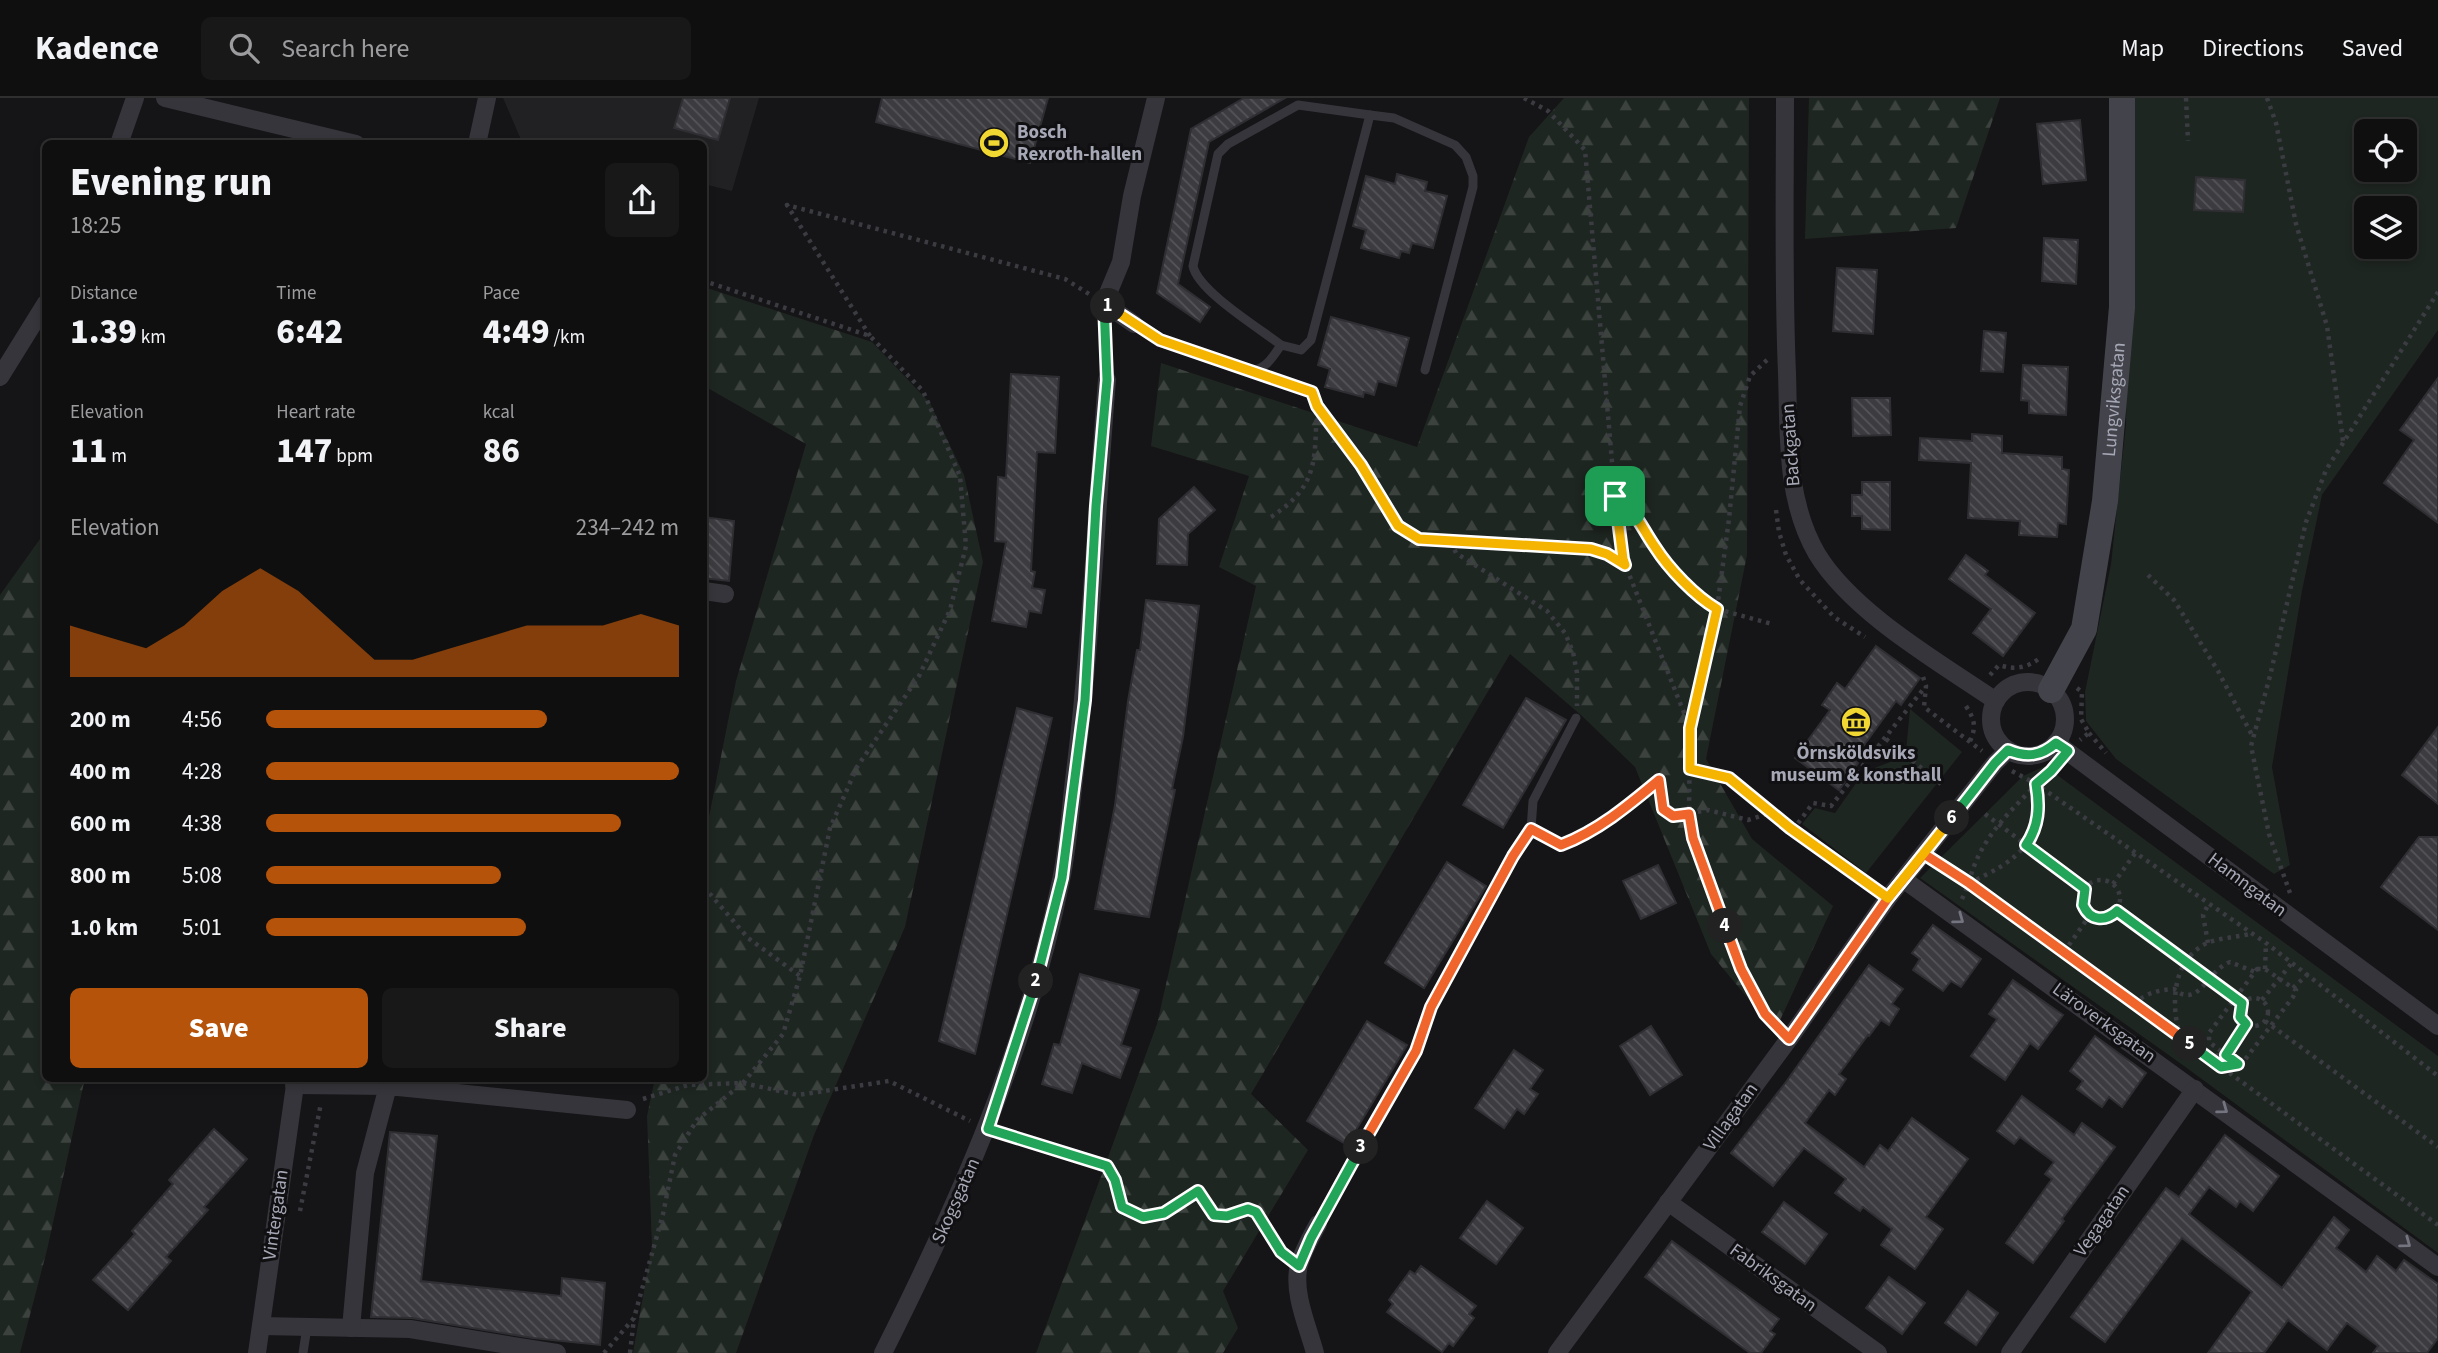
<!DOCTYPE html>
<meta charset="utf-8">
<style>
:root{--surface:#100f10;--page:#191819;--text:#f1f3f6;--muted:#9c9c9f;--line:#302f30;--accent:#b45309}
body{margin:0;font-family:"Source Sans 3",sans-serif;background:var(--page);color:var(--text);height:100vh;display:flex;flex-direction:column;font-size:26px;white-space:nowrap}
*{box-sizing:border-box;margin:0}
p{font-size:23px;color:var(--muted)}
.icon{flex:none;width:38px;height:38px;fill:none;stroke:currentColor;stroke-width:2;stroke-linecap:round;stroke-linejoin:round}
.map{position:relative;flex:1;overflow:hidden}
.sheet{position:absolute;left:42px;top:42px;width:665px;height:942px;display:flex;flex-direction:column;background:var(--surface);border-radius:10px;box-shadow:0 4px 10px #0003,0 0 0 2px var(--line)}
.sheet>*{flex:none}
.tools{position:absolute;left:2354px;top:21px;display:grid;gap:14px}
.tools a{display:grid;place-items:center;width:63px;height:63px;border-radius:10px;background:var(--surface);box-shadow:0 4px 10px #0003,0 0 0 2px var(--line);font-size:35px}
.pin{position:absolute;display:grid;place-items:center;width:60px;height:60px;color:#fff;margin:-30px;border-radius:14px;box-shadow:0 4px 10px #0006}
.km{position:absolute;width:35px;height:35px;margin:-18px;border-radius:50%;background:#222;color:#fff;font-size:19px;line-height:35px;text-align:center}
.round{display:grid;place-items:center;flex:none;width:74px;height:74px;border-radius:10px;background:var(--page)}
.head{display:flex;align-items:center;justify-content:space-between;height:119px;padding:0 28px}
h1{font-size:38px;font-weight:800;line-height:52px}
.figures{display:grid;grid-template-columns:repeat(3,1fr);gap:10px;height:119px;padding:7px 28px}
.figures div{display:grid;align-content:center}
.figures b{font-size:35px;font-weight:800}
.figures small{font-size:19px;font-weight:400}
.figures p{font-size:19px}
.chart{height:196px;padding:14px 28px}
.chart p{display:flex;justify-content:space-between}
.chart svg{width:100%;height:126px;margin-top:7px;fill:var(--accent);opacity:.7}
.primary-button{display:flex;gap:14px;margin-top:auto;padding:14px 28px}
.primary-button a{flex:1;height:80px;border-radius:10px;background:var(--accent);color:#fff;font-size:28px;font-weight:800;line-height:80px;text-align:center}
.primary-button a+a{background:var(--page);color:var(--text)}
ul{padding:0 28px;list-style:none;font-size:23px}
li{display:grid;grid-template-columns:112px 84px 1fr;align-items:center;height:52px}
li i{height:18px;border-radius:9px;background:var(--accent)}
header{display:flex;align-items:center;gap:42px;box-sizing:border-box;height:98px;padding:0 35px;background:var(--surface);border-bottom:2px solid var(--line)}
header strong{font-size:33px}
nav{display:flex;gap:38px;margin-inline-start:auto;font-size:24px}
.search{width:490px;height:63px;background:var(--page);display:flex;align-items:center;gap:18px;box-sizing:border-box;padding:0 24px;border-radius:10px;color:var(--muted);font-size:26px}
.map>svg:first-child{display:block}
</style>
<header>
<strong>Kadence</strong>
<div class="search"><svg class="icon" aria-label="search" viewBox="0 0 24 24"><circle cx="10" cy="10" r="6"/><path d="M15 15l6 6"/></svg>Search here</div>
<nav><a>Map</a><a>Directions</a><a>Saved</a></nav>
</header>
<div class="map">
<svg width="2438" height="1255" viewBox="0 0 2438 1255">
<defs>
<pattern id="forest-firs" width="22" height="20" patternUnits="userSpaceOnUse" patternTransform="scale(1.75)"><rect width="22" height="20" fill="#1e2621"/><path d="M5 1l3.5 6h-7zM16 11l3.5 6h-7z" fill="#3c433f"/></pattern>
<pattern id="building-back-hatch" width="6" height="6" patternUnits="userSpaceOnUse" patternTransform="scale(1.75)"><rect width="6" height="6" fill="#3c3c40"/><path d="M-1 5l2 2M0 0l6 6M5-1l2 2" fill="none" stroke="#555559"/></pattern>
</defs>
<rect width="100%" height="100%" fill="#151416"/>
<polygon fill="#212023" points="503,0 759,0 732,93 704,86 704,46 530,45 522,44"/>
<g fill="url(#forest-firs)">
<polygon points="1564,0 1749,0 1747,457 1706,661 1752,741 1833,808 1775,933 1711,856 1635,669 1582,618 1510,556 1251,996 1308,1052 1223,1193 1238,1230 1223,1255 1036,1255 1157,926 1256,488 1219,469 1249,378 1151,348 1161,265 1417,349 1529,39"/>
<polygon points="1809,0 2000,0 1956,130 1805,141"/>
<polygon points="704,189 872,244 930,305 964,377 983,464 905,829 814,1037 736,1255 633,1255 652,1148 647,1018 655,980 704,980 704,744 736,583 806,346 704,288"/>
<polygon points="45,434 46,980 85,980 47,1152 20,1255 0,1255 0,497"/>
</g>
<g fill="#1e2621" fill-rule="evenodd">
<path d="M2131 0H2438V232L2322 397 2302 493 2272 669 2290 767 2274 776 2116 661 2086 623 2085 594 2111 466 2126 326ZM2366 33H2404V72H2366ZM2366 110H2404V149H2366Z"/>
<polygon points="1910,611 1962,654 1866,775 1802,726 1815,710 1835,715 1864,674 1890,664 1906,653"/>
<polygon points="2045,668 2438,958 2438,1155 2184,968 1920,780 2023,678"/>
</g>
<g fill="url(#building-back-hatch)" stroke="#2f2e32" stroke-width="2">
<polygon points="683,0 730,0 718,42 674,30"/>
<polygon points="882,0 1048,0 1030,65 876,24"/>
<polygon points="1244,0 1285,0 1209,44 1178,186 1210,209 1200,224 1157,195 1191,31"/>
<polygon points="2080,22 2086,82 2043,86 2037,26"/>
<polygon points="1397,76 1427,84 1425,93 1447,98 1433,150 1412,145 1409,155 1401,153 1399,160 1361,150 1366,132 1353,128 1366,78 1395,86"/>
<polygon points="2196,79 2245,82 2243,114 2194,112"/>
<polygon points="2044,140 2078,142 2076,186 2042,183"/>
<polygon points="1837,170 1877,172 1873,236 1833,233"/>
<polygon points="1331,219 1409,240 1396,288 1378,283 1374,297 1364,294 1363,299 1325,289 1330,271 1318,267"/>
<polygon points="1984,233 2006,235 2003,274 1981,273"/>
<polygon points="2023,267 2068,269 2066,317 2029,315 2029,303 2021,302"/>
<polygon points="1011,276 1059,279 1055,355 1037,354 1031,473 1035,474 1032,490 1045,492 1041,515 1029,513 1026,529 992,523 1006,444 995,443 998,379 1006,380"/>
<polygon points="2438,280 2438,425 2384,385 2414,342 2400,332"/>
<polygon points="1852,300 1890,300 1891,337 1853,338"/>
<polygon points="1972,336 2002,338 2002,355 2062,359 2062,371 2069,372 2066,426 2058,425 2057,439 2019,437 2020,423 1968,420 1971,365 1919,362 1920,340 1972,343"/>
<polygon points="1862,384 1890,384 1890,432 1862,431 1862,418 1852,418 1852,397 1862,397"/>
<polygon points="1194,389 1215,412 1188,436 1187,467 1157,466 1159,421"/>
<polygon points="704,419 734,423 729,483 704,480"/>
<polygon points="1966,457 1988,473 1985,477 2035,515 2003,558 1973,535 1991,511 1949,481"/>
<polygon points="1146,502 1199,508 1183,639 1172,691 1175,692 1149,819 1095,811 1115,707 1128,603 1137,552 1140,552"/>
<polygon points="1876,548 1920,580 1901,607 1896,603 1854,661 1858,665 1839,692 1795,660 1830,612 1822,607 1837,585 1845,591"/>
<polygon points="1526,600 1566,622 1503,730 1463,707"/>
<polygon points="1017,610 1052,620 975,956 939,943"/>
<polygon points="2438,629 2438,706 2402,677"/>
<polygon points="2419,739 2438,739 2438,832 2381,789"/>
<polygon points="1447,764 1486,788 1424,890 1385,865"/>
<polygon points="1658,767 1676,805 1641,821 1623,783"/>
<polygon points="1933,827 1981,861 1961,889 1951,883 1943,893 1913,872 1920,861 1912,855"/>
<polygon points="1869,867 1903,891 1892,906 1899,911 1889,927 1881,922 1869,938 1868,937 1839,976 1846,981 1835,997 1829,992 1805,1025 1864,1069 1880,1047 1888,1053 1912,1020 1968,1061 1926,1119 1943,1131 1915,1171 1881,1147 1892,1131 1863,1109 1860,1113 1835,1095 1846,1081 1804,1050 1773,1088 1731,1055 1786,984"/>
<polygon points="1080,876 1139,892 1121,947 1131,950 1120,980 1082,965 1072,995 1042,986 1054,946 1060,947"/>
<polygon points="2013,882 2063,917 2038,951 2030,945 2005,982 1971,958 1997,921 1989,916"/>
<polygon points="1367,923 1407,947 1347,1047 1307,1023"/>
<polygon points="1651,928 1682,977 1650,997 1620,948"/>
<polygon points="2095,938 2146,975 2122,1009 2109,999 2102,1009 2077,991 2083,983 2070,973"/>
<polygon points="1514,952 1543,972 1530,991 1538,996 1524,1016 1517,1011 1504,1030 1475,1010"/>
<polygon points="2022,998 2074,1037 2082,1025 2115,1049 2062,1121 2064,1123 2033,1165 2006,1145 2052,1081 2045,1076 2054,1064 2020,1039 2014,1046 1997,1033"/>
<polygon points="214,1031 247,1061 204,1109 208,1112 166,1159 171,1163 128,1212 93,1182 135,1136 132,1133 173,1086 169,1082"/>
<polygon points="390,1034 437,1038 421,1183 561,1198 562,1180 605,1185 600,1247 533,1240 412,1220 371,1219"/>
<polygon points="2225,1037 2279,1078 2253,1113 2240,1103 2236,1109 2209,1089 2189,1116 2282,1190 2334,1119 2349,1132 2336,1150 2366,1174 2377,1158 2396,1173 2404,1162 2438,1186 2438,1240 2427,1255 2373,1255 2378,1248 2347,1225 2327,1252 2288,1222 2264,1255 2208,1255 2252,1194 2182,1140 2105,1244 2071,1219 2166,1090 2179,1099"/>
<polygon points="1487,1103 1523,1130 1496,1166 1460,1140"/>
<polygon points="1784,1104 1827,1136 1805,1166 1762,1134"/>
<polygon points="1672,1143 1779,1221 1770,1233 1775,1236 1761,1255 1750,1255 1645,1179"/>
<polygon points="1421,1168 1476,1208 1469,1216 1474,1220 1453,1248 1449,1245 1442,1254 1387,1214 1393,1206 1389,1202 1410,1173 1415,1176"/>
<polygon points="1889,1179 1925,1205 1902,1236 1866,1210"/>
<polygon points="1968,1193 1998,1215 1976,1247 1945,1225"/>
</g>
<g fill="none" stroke-linecap="round" stroke-linejoin="round">
<g stroke="#3b3c42" stroke-width="4.5" stroke-dasharray="3.5 5" stroke-linecap="butt">
<polyline points="1524,0 1548,13 1585,52 1615,398 1623,461 1690,630"/>
<polyline points="2186,0 2188,43"/>
<polyline points="2267,0 2276,25 2296,126 2327,228 2343,343"/>
<polyline points="1105,231 1106,264"/>
<polyline points="870,238 787,107 1065,181 1089,196"/>
<polyline points="1767,262 1750,278 1740,308 1729,421 1717,511 1690,630 1689,716 1693,740 1741,871 1764,916 1776,928"/>
<polyline points="1317,308 1361,367 1398,428 1419,441 1591,451 1607,456 1625,467"/>
<polyline points="1616,399 1630,408 1656,452 1702,502 1717,511 1772,526"/>
<polyline points="1776,412 1779,434 1786,457 1800,482 1834,519 1865,539"/>
<path d="M1271 419C1320 387 1314 361 1317 309"/>
<polyline points="1451,444 1456,455 1547,513 1565,535 1573,554 1577,575 1577,608"/>
<polyline points="2148,477 2174,502 2218,573 2253,639"/>
<path d="M1990 577 1999 567C2015 572 2027 570 2040 560"/>
<polyline points="1923,579 1926,588 1924,609 1982,653"/>
<polyline points="2077,590 2082,594 2081,621 2089,635 2080,642"/>
<path d="M1966 608C1974 621 1977 628 1970 643"/>
<polyline points="2089,635 2106,655"/>
<polyline points="1886,641 1941,686"/>
<polyline points="1690,671 1729,680 1790,730 1872,789"/>
<polyline points="2012,673 2036,686 2266,845 2438,978"/>
<polyline points="1985,716 2085,791"/>
<polyline points="1793,732 1813,705 1831,708 1925,589"/>
<path d="M1544 738 1561 747C1598 733 1629 707 1659 682L1663 711 1673 718 1708 712 1748 722 1770 715"/>
<polyline points="1940,766 1969,785 2438,1127"/>
<circle cx="2101" cy="801" r="19"/>
<path d="M1969 785C1978 744 2007 716 2036 687"/>
<polyline points="2113,786 2136,754"/>
<polyline points="704,789 748,840 800,878"/>
<polyline points="2290,795 2269,736 2251,648 2270,578 2306,424 2326,372 2438,194"/>
<path d="M1962 801 1969 785C2017 763 2046 743 2036 686L2055 669"/>
<polyline points="2117,813 2242,905"/>
<polyline points="2208,845 2203,817 2209,805"/>
<polyline points="2064,854 2090,817"/>
<polygon points="2257,871 2265,871 2296,892 2293,899 2243,964 2238,966 2209,944 2209,935"/>
<polyline points="2265,871 2266,845"/>
<polyline points="2293,890 2308,876"/>
<circle cx="2254" cy="914" r="14"/>
<polyline points="2262,902 2291,866"/>
<path d="M2134 906C2146 895 2158 892 2174 891 2199 912 2206 873 2230 864L2255 874"/>
<polyline points="2265,923 2438,1049"/>
<path d="M2180 939C2171 907 2171 863 2207 845 2219 840 2237 839 2250 836"/>
<polyline points="2185,941 2209,944"/>
<polyline points="2207,958 2226,957 2246,926"/>
<polyline points="643,1001 688,987 743,985 798,997 889,983 970,1023"/>
<path d="M1004 1036 1107 1068 1116 1082 1122 1109 1143 1119 1164 1115 1198 1093 1215 1117C1229 1119 1234 1113 1247 1111 1263 1110 1274 1146 1284 1157"/>
<polyline points="300,1113 321,1005"/>
<polyline points="604,1255 634,1220 663,1116 675,1057 697,1022 743,985 783,936 800,878 830,730 857,669 919,578 950,512 966,448 960,378 923,293 870,238 704,183"/>
<polyline points="630,1255 634,1220"/>
</g>
<g stroke="#35353b" stroke-width="9">
<polyline points="1134,226 1160,242 1312,294"/>
<path d="M1281 247C1259 230 1198 193 1193 168L1218 56 1228 46 1298 7 1370 17"/>
<path d="M1248 273C1265 273 1272 260 1281 247L1301 252 1311 242 1370 17 1394 20 1455 47 1466 59 1473 78V89L1425 272"/>
<polyline points="1318,1126 1416,953 1431,909 1513,758 1531,731 1533,703 1576,620"/>
<polyline points="303,1255 307,1229"/>
</g>
<g stroke="#35353b" stroke-width="18">
<polyline points="165,0 356,46"/>
<path d="M1785 0C1785 92 1783 183 1787 275 1789 336 1785 401 1817 456 1853 515 1939 564 1996 603"/>
<polyline points="119,46 135,0"/>
<polyline points="477,46 487,0"/>
<polyline points="1134,226 1104,205 1121,164 1132,98 1156,0"/>
<polyline points="0,279 46,205"/>
<polyline points="704,493 725,496"/>
<circle cx="2028" cy="621" r="37"/>
<polyline points="2056,645 2438,928"/>
<polyline points="1903,781 2438,1169"/>
<polyline points="294,987 388,988 389,980"/>
<polyline points="1668,1104 1878,1255"/>
<polyline points="261,1228 410,1231 557,1255"/>
<polyline points="351,1230 365,1075 388,988 627,1012"/>
<polyline points="257,1255 296,980"/>
<path d="M883 1255C960 1102 1027 950 1061 782 1068 749 1070 715 1074 682 1091 550 1096 415 1107 282"/>
<path d="M1315 1255C1308 1229 1292 1194 1299 1167 1303 1153 1311 1139 1318 1126"/>
<polyline points="1557,1255 1789,941 1888,800 1995,665 2008,652"/>
<polyline points="2010,1255 2195,991"/>
</g>
<path stroke="#43444b" stroke-width="26" id="s1" d="M2051 592 2084 531 2105 403 2122 209V0"/>
</g>
<defs><path id="oneway-chevron" d="M-2-3.5L2.5 0L-2 3.5" fill="none" stroke-width="1.6" stroke-linecap="round" stroke-linejoin="round" transform="scale(1.75)"/></defs>
<g stroke="#73747f">
<use href="#oneway-chevron" transform="translate(1959 821) rotate(36)"/>
<use href="#oneway-chevron" transform="translate(2223 1011) rotate(36)"/>
<use href="#oneway-chevron" transform="translate(2406 1145) rotate(36)"/>
</g>
<g fill="none" stroke-linecap="round" stroke-linejoin="round">
<g stroke="#fff" stroke-width="14">
<polyline id="split-1" points="1108,208 1160,242 1312,294 1317,308 1361,367 1398,428 1419,441 1591,451 1607,456 1625,467 1623,461 1615,398"/>
</g>
<g stroke="#fff" stroke-width="14">
<polyline id="split-2" points="1036,883 1062,780 1085,602 1096,408 1107,282 1104,205 1108,208"/>
</g>
<g stroke="#fff" stroke-width="14">
<polyline id="split-3" points="1036,883 988,1031 1107,1068 1115,1082 1122,1109 1143,1119 1164,1115 1198,1093 1214,1117 1227,1118 1248,1111 1256,1114 1281,1154 1299,1168 1311,1140 1361,1049"/>
</g>
<g stroke="#fff" stroke-width="14">
<path id="split-4" d="M1361 1049 1416 953 1431 909 1513 758 1531 731 1561 747C1598 733 1629 707 1659 682L1663 711 1673 718 1689 716 1693 740 1725 828"/>
</g>
<g stroke="#fff" stroke-width="14">
<polyline id="split-5" points="1725,828 1741,871 1765,916 1789,941 1888,800 1924,756 1969,785 2190,946"/>
</g>
<g stroke="#fff" stroke-width="14">
<path id="split-6" d="M1952 720 1995 665 2008 652C2027 660 2041 658 2056 645L2068 653 2051 673 2036 686C2040 709 2039 728 2026 747L2085 791 2083 807C2090 823 2105 824 2117 813L2242 905 2240 919 2246 926 2226 957 2238 966 2221 969 2190 946"/>
</g>
<g stroke="#fff" stroke-width="14">
<path id="split-7" d="M1615 398C1636 412 1641 429 1655 449 1669 471 1695 498 1717 511L1690 630V671L1729 680 1790 730 1888 800 1952 720"/>
</g>
<use href="#split-1" stroke="#f5b400" stroke-width="9"/>
<use href="#split-2" stroke="#22a559" stroke-width="9"/>
<use href="#split-3" stroke="#22a559" stroke-width="9"/>
<use href="#split-4" stroke="#f0652b" stroke-width="9"/>
<use href="#split-5" stroke="#f0652b" stroke-width="9"/>
<use href="#split-6" stroke="#22a559" stroke-width="9"/>
<use href="#split-7" stroke="#f5b400" stroke-width="9"/>
</g>
<defs>
<g id="stadium-disc" transform="scale(1.575)"><circle r="9.5" fill="#f1d731" stroke="#100f11"/><path d="M0-5a6.5 5 0 1 0 0 10a6.5 5 0 1 0 0-10ZM-3.5-1.8h7v3.6h-7Z" fill="#111"/></g>
<g id="museum-disc" transform="scale(1.575)"><circle r="9.5" fill="#f1d731" stroke="#100f11"/><path d="M0-6L6-3V-2H-6V-3ZM-5-1h2V3h-2ZM-1-1h2V3h-2ZM3-1h2V3H3ZM-6 4H6V6H-6Z" fill="#111"/></g>
</defs>
<g fill-rule="evenodd">
<use href="#stadium-disc" x="994" y="45"/>
<use href="#museum-disc" x="1856" y="624"/>
</g>
<g text-anchor="middle" dominant-baseline="central" stroke-width="6" stroke-linejoin="round" paint-order="stroke">
<g font-size="19" font-weight="bold" fill="#a6a8b6" stroke="#100f11" text-anchor="start">
<text x="1017" y="34">Bosch<tspan x="1017" dy="22">Rexroth-hallen</tspan></text>
<text x="1856" y="655" text-anchor="middle">Örnsköldsviks<tspan x="1856" dy="22">museum &amp; konsthall</tspan></text>
</g>
<g font-size="19" fill="#a6a8b6" stroke="#100f11">
<text stroke="none"><textPath href="#s1" startOffset="301">Lungviksgatan</textPath></text>
<text transform="translate(1791 347) rotate(-94)">Backgatan</text>
<text transform="translate(2247 787) rotate(37)">Hamngatan</text>
<text transform="translate(2104 925) rotate(36)">Läroverksgatan</text>
<text transform="translate(1731 1019) rotate(-54)">Villagatan</text>
<text transform="translate(956 1103) rotate(-66)">Skogsgatan</text>
<text transform="translate(276 1117) rotate(-82)">Vintergatan</text>
<text transform="translate(2102 1123) rotate(-55)">Vegagatan</text>
<text transform="translate(1773 1180) rotate(36)">Fabriksgatan</text>
</g>
</g>
</svg>
<div class="tools">
<a><svg class="icon" aria-label="locate" viewBox="0 0 24 24"><circle cx="12" cy="12" r="6"/><path d="M12 2v4M12 18v4M2 12h4M18 12h4"/></svg></a>
<a><svg class="icon" aria-label="layers" viewBox="0 0 24 24"><path d="M12 4l9 5-9 5-9-5zM3 14l9 5 9-5"/></svg></a>
</div>
<div class="pin" style="left:1615px;top:398px;background:#1e9e55"><svg class="icon" aria-label="arrive" viewBox="0 0 24 24"><path d="M6 21V4h12l-3 4 3 4H6"/></svg></div>
<b class="km" style="left:1108px;top:208px">1</b>
<b class="km" style="left:1036px;top:883px">2</b>
<b class="km" style="left:1361px;top:1049px">3</b>
<b class="km" style="left:1725px;top:828px">4</b>
<b class="km" style="left:2190px;top:946px">5</b>
<b class="km" style="left:1952px;top:720px">6</b>
<section class="sheet">
<div class="head"><div><h1>Evening run</h1><p>18:25</p></div><a class="round"><svg class="icon" aria-label="share" viewBox="0 0 24 24"><path d="M12 15V3M7 8l5-5 5 5M5 13v7h14v-7"/></svg></a></div>
<div class="figures">
<div><p>Distance</p><b>1.39<small> km</small></b></div>
<div><p>Time</p><b>6:42</b></div>
<div><p>Pace</p><b>4:49<small> /km</small></b></div>
</div>
<div class="figures">
<div><p>Elevation</p><b>11<small> m</small></b></div>
<div><p>Heart rate</p><b>147<small> bpm</small></b></div>
<div><p>kcal</p><b>86</b></div>
</div>
<div class="chart"><p><span>Elevation</span>234–242 m</p>
<svg viewBox="0 0 160 44" preserveAspectRatio="none"><path d="M0 44V26L10 30L20 34L30 26L40 14L50 6L60 14L70 26L80 38L90 38L100 34L110 30L120 26L130 26L140 26L150 22L160 26V44z"/></svg>
</div>
<ul>
<li><b>200 m</b>4:56<i style="width:68%"></i></li>
<li><b>400 m</b>4:28<i style="width:100%"></i></li>
<li><b>600 m</b>4:38<i style="width:86%"></i></li>
<li><b>800 m</b>5:08<i style="width:57%"></i></li>
<li><b>1.0 km</b>5:01<i style="width:63%"></i></li>
</ul>
<div class="primary-button"><a>Save</a><a>Share</a></div>
</section>
</div>
